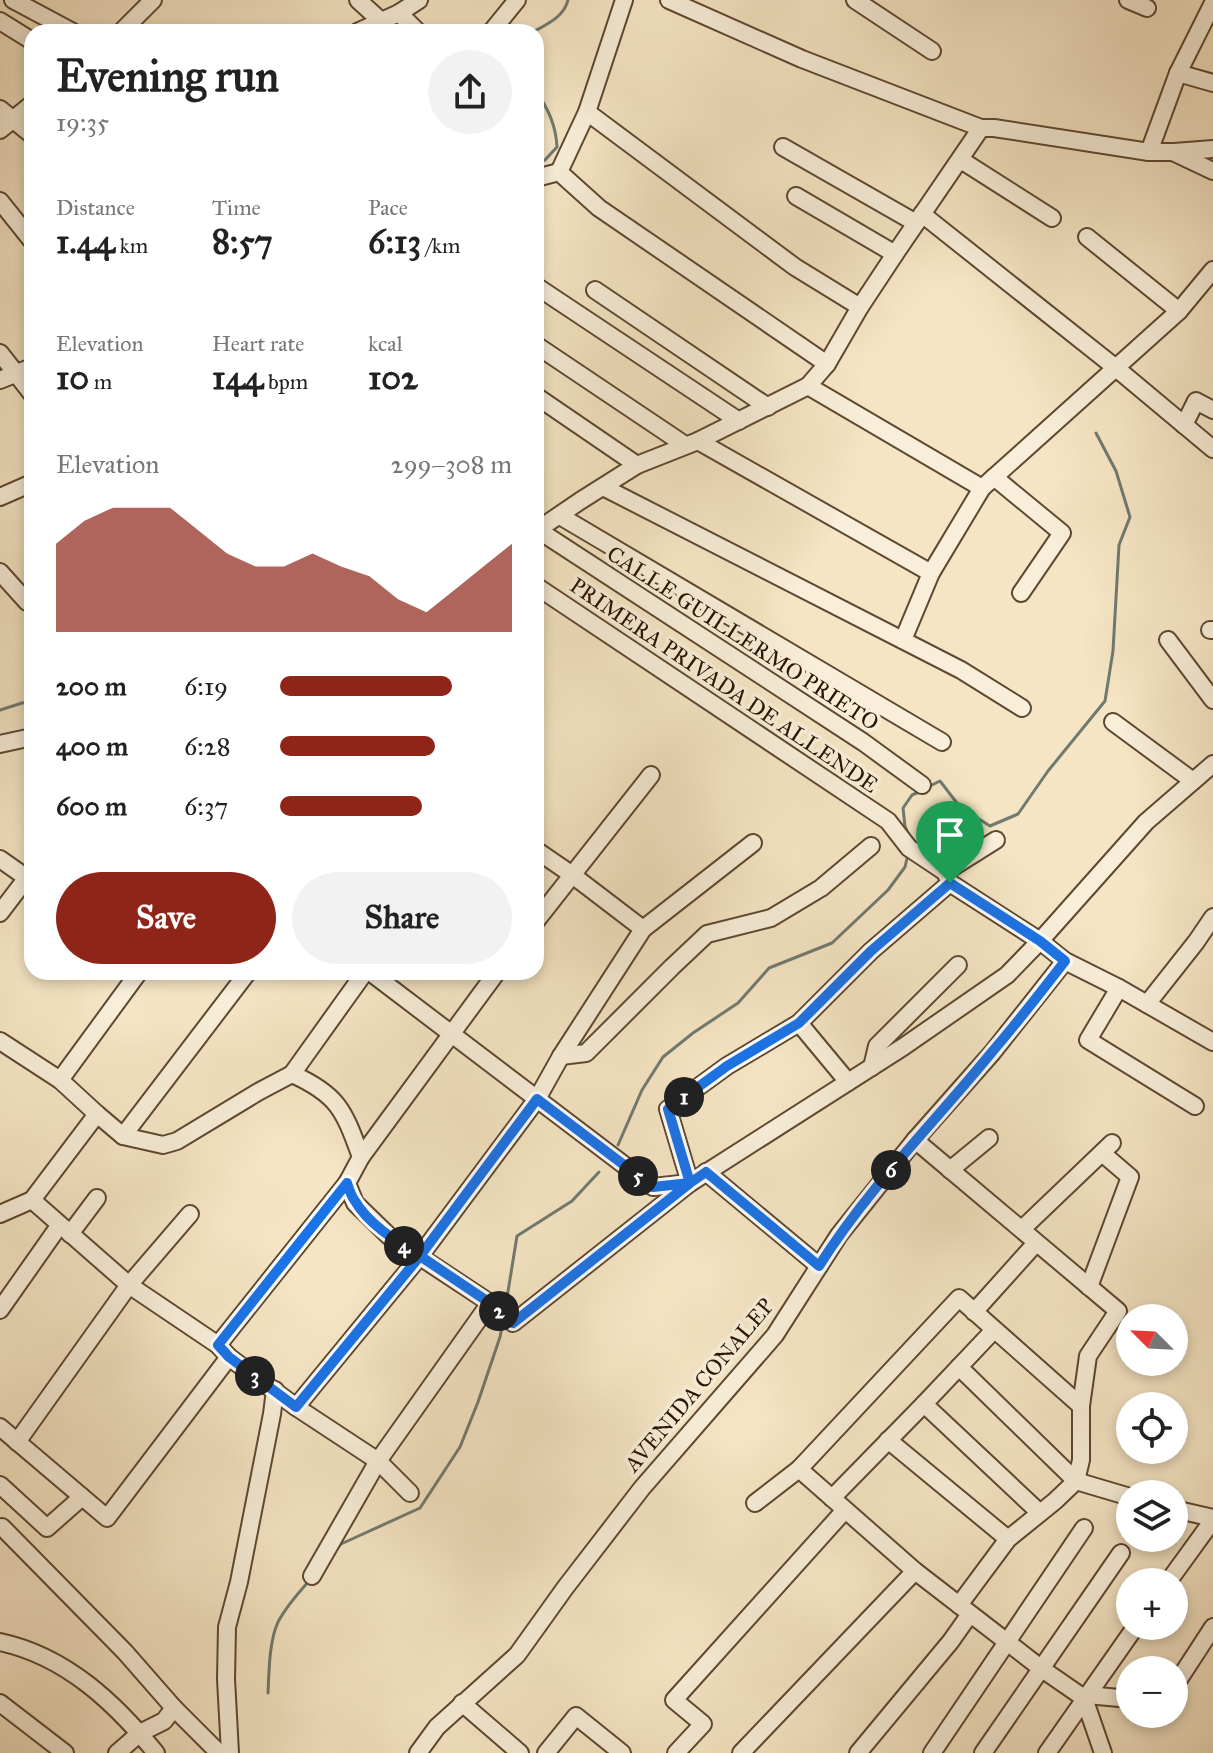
<!DOCTYPE html>
<meta charset="utf-8">
<style>
:root{--surface:#fff;--page:#f2f2f2;--text:#222;--muted:#767676;--accent:#8f2418}
body{margin:0;font-family:"IM FELL Great Primer",serif;background:var(--page);color:var(--text);height:100vh;display:flex;flex-direction:column;font-size:30px;white-space:nowrap}
*{box-sizing:border-box;margin:0}
p{font-size:26px;color:var(--muted)}
.icon{flex:none;width:44px;height:44px;fill:none;stroke:currentColor;stroke-width:2;stroke-linecap:round;stroke-linejoin:round}
.map{position:relative;flex:1;overflow:hidden}
.panel{position:absolute;left:24px;top:24px;width:520px;height:956px;display:flex;flex-direction:column;background:var(--surface);border-radius:24px;box-shadow:0 4px 12px #0003}
.panel>*{flex:none}
.needle{width:52px;rotate:294deg}
.buttons{position:absolute;left:1116px;top:1304px;display:grid;gap:16px}
.buttons a{display:grid;place-items:center;width:72px;height:72px;border-radius:50%;background:var(--surface);box-shadow:0 4px 12px #0003;font-size:40px}
.pin{position:absolute;display:grid;place-items:center;width:68px;height:68px;color:#fff;margin:-82px -34px;border-radius:50% 50% 50% 0;rotate:-45deg;box-shadow:0 0 8px #0007}
.pin .icon{rotate:45deg}
.km{position:absolute;width:40px;height:40px;margin:-20px;border-radius:50%;background:#222;color:#fff;font-size:22px;line-height:40px;text-align:center}
.round{display:grid;place-items:center;flex:none;width:84px;height:84px;border-radius:42px;background:var(--page)}
.headline{display:flex;align-items:center;justify-content:space-between;height:136px;padding:0 32px}
h1{font-size:44px;font-weight:700;line-height:60px}
.stats{display:grid;grid-template-columns:repeat(3,1fr);gap:12px;height:136px;padding:8px 32px}
.stats div{display:grid;align-content:center}
.stats b{font-size:34px;font-weight:700}
.stats small{font-size:22px;font-weight:400}
.stats p{font-size:22px}
.chart{height:224px;padding:16px 32px}
.chart p{display:flex;justify-content:space-between}
.chart svg{width:100%;height:144px;margin-top:8px;fill:var(--accent);opacity:.7}
.primary-button{display:flex;gap:16px;margin-top:auto;padding:16px 32px}
.primary-button a{flex:1;height:92px;border-radius:48px;background:var(--accent);color:#fff;font-size:32px;font-weight:700;line-height:92px;text-align:center}
.primary-button a+a{background:var(--page);color:var(--text)}
ul{padding:0 32px;list-style:none;font-size:26px}
li{display:grid;grid-template-columns:128px 96px 1fr;align-items:center;height:60px}
li i{height:20px;border-radius:10px;background:var(--accent)}
.map>svg:first-child{display:block}
</style>
<div class="map">
<svg width="1213" height="1753" viewBox="0 0 1213 1753">
<rect width="100%" height="100%" fill="#f5e5c4"/>
<filter id="stains"><feTurbulence type="fractalNoise" baseFrequency=".0025" numOctaves="4"/><feColorMatrix values="0 0 0 0 .2 0 0 0 0 .09 0 0 0 0 .02 0 0 0 .5 -.17"/></filter>
<radialGradient id="worn" r=".72"><stop offset=".6" stop-color="#630" stop-opacity="0"/><stop offset="1" stop-color="#630" stop-opacity=".3"/></radialGradient>
<g fill="none" stroke-linecap="round" stroke-linejoin="round">
<g stroke="#707a6f" stroke-width="3">
<path d="M533 32C547 24 564 17 568 0"/>
<path d="M536 92C549 109 556 126 557 147L545 160 536 163"/>
<polyline points="0,710 22,703 32,702"/>
<polyline points="930,786 940,781 960,807 990,826 1018,814 1048,771 1105,701 1113,651 1119,545 1130,517 1116,471 1096,433"/>
<polyline points="909,836 905,826 903,808 912,795 919,792"/>
<polyline points="618,1145 642,1090 663,1057 693,1033 738,1003 769,968 832,943 888,890 905,867 908,854"/>
<polyline points="505,1310 517,1236 572,1201 599,1172"/>
<polyline points="333,1553 341,1544 420,1508 460,1447 478,1402 500,1337 503,1322"/>
<path d="M268 1693C269 1672 269 1642 278 1622 286 1607 299 1592 310 1580"/>
</g>
<g stroke="#5e4831" stroke-width="20">
<g id="minor">
<polyline points="13,0 73,32"/>
<polyline points="358,0 381,21"/>
<polyline points="669,0 802,59 981,128 994,128 1149,152 1174,152 1213,149"/>
<polyline points="855,0 932,51"/>
<polyline points="1128,0 1147,8"/>
<polyline points="399,13 418,32"/>
<polyline points="0,21 32,41"/>
<polyline points="121,32 153,0"/>
<polyline points="357,32 399,13 419,0"/>
<polyline points="491,32 517,0"/>
<polyline points="1178,73 1213,83"/>
<polyline points="0,109 32,135"/>
<polyline points="587,112 795,267 860,307"/>
<polyline points="0,130 32,104"/>
<polyline points="783,147 916,223"/>
<polyline points="1149,152 1178,73 1213,3"/>
<polyline points="1175,153 1213,171"/>
<polyline points="961,160 1052,218"/>
<polyline points="559,172 599,208 827,364"/>
<polyline points="536,178 559,172 587,112 624,0"/>
<polyline points="796,196 895,254"/>
<polyline points="0,201 32,241"/>
<polyline points="922,214 1116,368 1213,449"/>
<polyline points="1087,237 1179,311"/>
<polyline points="536,286 739,421"/>
<polyline points="595,290 768,407"/>
<polyline points="536,345 685,445"/>
<polyline points="0,353 32,394"/>
<polyline points="0,380 32,367"/>
<polyline points="808,386 982,488"/>
<polyline points="536,396 637,465"/>
<polyline points="1184,425 1196,401 1213,410"/>
<polyline points="698,441 931,573"/>
<polyline points="994,477 1062,533 1021,593"/>
<polyline points="603,487 961,670 1022,708"/>
<polyline points="0,497 32,483"/>
<polyline points="560,516 942,742"/>
<polyline points="538,530 863,742 922,785"/>
<polyline points="536,531 580,501 637,465 698,441 808,386 827,364 860,307 895,254 981,128"/>
<polyline points="0,572 27,602"/>
<polyline points="536,586 888,821 909,848 945,872 950,883 1040,941 1065,961 1119,988 1213,1042"/>
<polyline points="1210,630 1213,630"/>
<polyline points="903,640 931,573 982,488 1179,311 1213,270"/>
<polyline points="1168,640 1213,700"/>
<polyline points="1113,722 1193,781"/>
<polyline points="0,744 32,737"/>
<polyline points="536,850 571,874 643,929"/>
<polyline points="0,859 27,878"/>
<polyline points="945,872 996,840"/>
<polyline points="0,913 32,871"/>
<polyline points="536,921 651,775"/>
<polyline points="370,972 653,1187 690,1183 903,1047 1007,975 1040,941 1146,822 1213,764"/>
<polyline points="1119,988 1088,1040 1195,1106"/>
<polyline points="1147,1004 1196,942 1213,917"/>
<polyline points="799,1023 848,1082"/>
<polyline points="0,1041 60,1080 97,1114 32,1200 0,1214"/>
<polyline points="561,1056 586,1053 672,967 707,934 771,918 821,888 871,846"/>
<polyline points="872,1067 877,1046 958,965"/>
<polyline points="292,1074 365,972"/>
<polyline points="60,1080 139,972"/>
<path d="M97 1114 123 1136 163 1145 177 1141 258 1092 292 1074C339 1095 344 1111 361 1157L347 1183 355 1203 390 1237 490 1303 513 1323 690 1183 668 1109 727 1066 799 1023 871 951 950 883"/>
<polyline points="123,1136 248,972"/>
<polyline points="915,1140 1118,1311 1088,1356 1081,1406 1081,1460 1076,1481 1055,1501 1008,1539 959,1605"/>
<polyline points="361,1157 497,972"/>
<polyline points="950,1170 989,1138"/>
<polyline points="706,1172 819,1266"/>
<polyline points="32,1200 129,1285 218,1345 229,1357 296,1407 378,1461 410,1493"/>
<polyline points="1022,1229 1112,1143"/>
<polyline points="70,1234 97,1198"/>
<polyline points="1089,1287 1130,1177 1102,1153"/>
<polyline points="0,1310 59,1226"/>
<polyline points="974,1312 1036,1243"/>
<polyline points="218,1345 347,1183"/>
<polyline points="959,1367 1076,1481 1130,1497"/>
<polyline points="924,1404 1040,1513"/>
<polyline points="296,1407 420,1256 537,1099 561,1056 643,929 753,843"/>
<polyline points="0,1427 107,1518 229,1357"/>
<polyline points="888,1440 1008,1539"/>
<polyline points="17,1442 129,1285 190,1214"/>
<polyline points="799,1469 915,1571 1042,1669 1084,1698 1103,1753"/>
<polyline points="0,1485 47,1528 82,1497"/>
<polyline points="832,1498 924,1404 994,1330"/>
<polyline points="755,1503 799,1469 959,1298 1081,1406"/>
<polyline points="1174,1509 1213,1518"/>
<polyline points="2,1527 125,1652 174,1708 219,1753"/>
<polyline points="312,1576 378,1461 490,1303"/>
<polyline points="1168,1582 1213,1520"/>
<path d="M0 1642C66 1656 115 1703 156 1753"/>
<polyline points="1174,1687 1213,1627"/>
<polyline points="1087,1695 1130,1699"/>
<polyline points="0,1703 65,1753"/>
<polyline points="462,1703 520,1753"/>
<polyline points="117,1753 140,1733 164,1721 174,1708"/>
<polyline points="230,1753 226,1679 227,1627 239,1582 272,1414 275,1390"/>
<polyline points="418,1753 437,1727 517,1655 565,1588 642,1488 775,1335 839,1235 915,1140 992,1053 1065,961"/>
<polyline points="546,1753 576,1716 622,1753"/>
<polyline points="676,1753 703,1724 674,1700 845,1510"/>
<polyline points="741,1753 915,1571"/>
<polyline points="858,1753 951,1641 970,1614"/>
<polyline points="932,1753 1084,1528"/>
<polyline points="983,1753 1121,1553"/>
<polyline points="1047,1753 1136,1626"/>
</g>
</g>
<use href="#minor" stroke="#f8eed9" stroke-width="16"/>
</g>
<g fill="none" stroke-linecap="round" stroke-linejoin="round">
<g stroke="#fff" stroke-width="16">
<path id="route" d="M950 883 871 951 799 1023 727 1066 668 1109 690 1183 513 1323 490 1303 420 1256 296 1407 229 1357 218 1345 347 1183C349 1189 351 1196 355 1201 369 1225 398 1242 420 1256L537 1099 653 1187 690 1183 706 1172 819 1266C868 1188 934 1123 992 1052 1017 1023 1041 992 1065 961L1040 941 950 883"/>
</g>
<use href="#route" stroke="#1a73e8" stroke-width="10"/>
</g>
<g text-anchor="middle" dominant-baseline="central" stroke-width="7" stroke-linejoin="round" paint-order="stroke">
<g font-size="22" fill="#2c1300" stroke="#f8eed9">
<text transform="translate(743 638) rotate(33)">CALLE GUILLERMO PRIETO</text>
<text transform="translate(724 685) rotate(34)">PRIMERA PRIVADA DE ALLENDE</text>
<text transform="translate(699 1385) rotate(-50)">AVENIDA CONALEP</text>
</g>
</g>
<rect width="100%" height="100%" filter="url(#stains)"/>
<rect width="100%" height="100%" fill="url(#worn)"/>
</svg>
<div class="buttons">
<a><svg class="needle" viewBox="-14 -14 28 28"><path d="M0-13l5 13h-10z" fill="#e53935"/><path d="M0 13l5-13h-10z" fill="#767676"/></svg></a>
<a><svg class="icon" aria-label="locate" viewBox="0 0 24 24"><circle cx="12" cy="12" r="6"/><path d="M12 2v4M12 18v4M2 12h4M18 12h4"/></svg></a>
<a><svg class="icon" aria-label="layers" viewBox="0 0 24 24"><path d="M12 4l9 5-9 5-9-5zM3 14l9 5 9-5"/></svg></a>
<a>+</a>
<a>−</a>
</div>
<div class="pin" style="left:950px;top:883px;background:#1e9e55"><svg class="icon" aria-label="arrive" viewBox="0 0 24 24"><path d="M6 21V4h12l-3 4 3 4H6"/></svg></div>
<b class="km" style="left:684px;top:1097px">1</b>
<b class="km" style="left:499px;top:1311px">2</b>
<b class="km" style="left:255px;top:1376px">3</b>
<b class="km" style="left:404px;top:1246px">4</b>
<b class="km" style="left:638px;top:1176px">5</b>
<b class="km" style="left:891px;top:1170px">6</b>
<section class="panel">
<div class="headline"><div><h1>Evening run</h1><p>19:35</p></div><a class="round"><svg class="icon" aria-label="share" viewBox="0 0 24 24"><path d="M12 15V3M7 8l5-5 5 5M5 13v7h14v-7"/></svg></a></div>
<div class="stats">
<div><p>Distance</p><b>1.44<small> km</small></b></div>
<div><p>Time</p><b>8:57</b></div>
<div><p>Pace</p><b>6:13<small> /km</small></b></div>
</div>
<div class="stats">
<div><p>Elevation</p><b>10<small> m</small></b></div>
<div><p>Heart rate</p><b>144<small> bpm</small></b></div>
<div><p>kcal</p><b>102</b></div>
</div>
<div class="chart"><p><span>Elevation</span>299–308 m</p>
<svg viewBox="0 0 160 44" preserveAspectRatio="none"><path d="M0 44V17L10 10L20 6L30 6L40 6L50 13L60 20L70 24L80 24L90 20L100 24L110 27L120 34L130 38L140 31L150 24L160 17V44z"/></svg>
</div>
<ul>
<li><b>200 m</b>6:19<i style="width:74%"></i></li>
<li><b>400 m</b>6:28<i style="width:67%"></i></li>
<li><b>600 m</b>6:37<i style="width:61%"></i></li>
</ul>
<div class="primary-button"><a>Save</a><a>Share</a></div>
</section>
</div>
